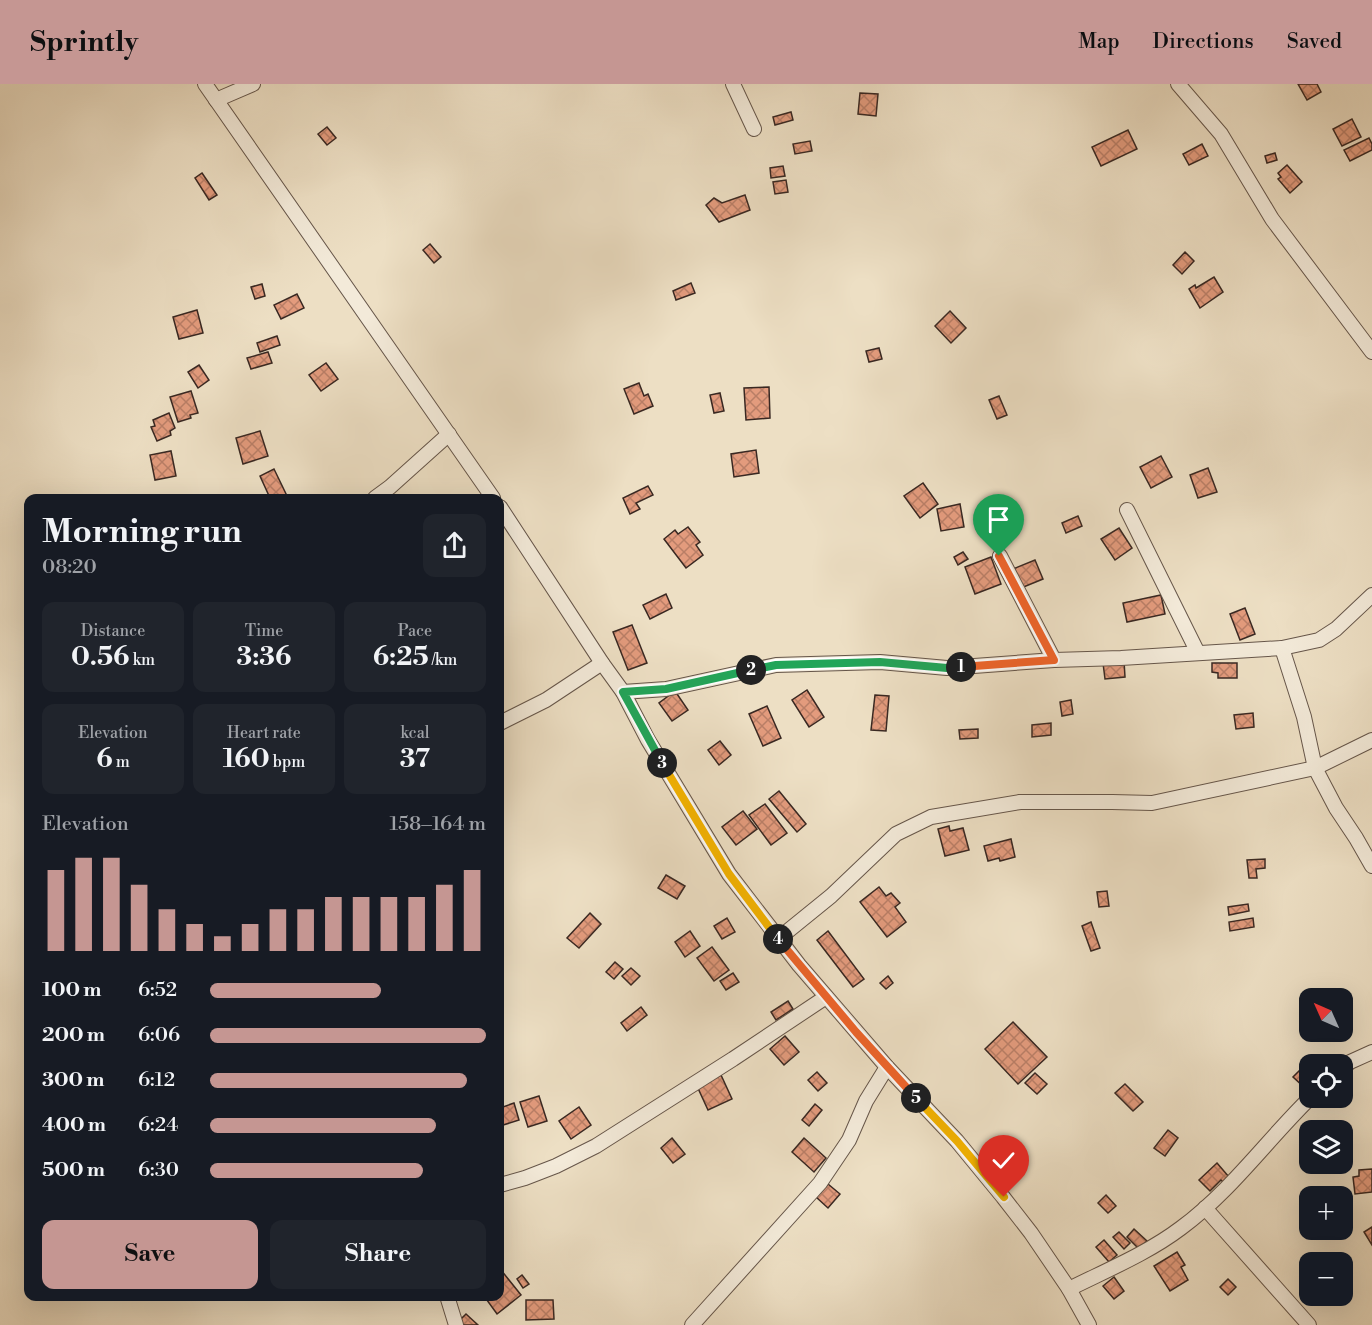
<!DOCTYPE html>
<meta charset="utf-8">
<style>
:root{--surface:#171b24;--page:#20242c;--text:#f1f3f6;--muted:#9ea1a6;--accent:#c59692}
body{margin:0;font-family:"Libre Bodoni",serif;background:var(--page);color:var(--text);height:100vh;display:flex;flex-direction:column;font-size:22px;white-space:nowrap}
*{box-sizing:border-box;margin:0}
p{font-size:20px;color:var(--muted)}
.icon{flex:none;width:33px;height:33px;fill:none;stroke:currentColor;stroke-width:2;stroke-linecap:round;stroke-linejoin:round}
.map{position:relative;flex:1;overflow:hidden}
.panel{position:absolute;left:24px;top:410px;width:480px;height:807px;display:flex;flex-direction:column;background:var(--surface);border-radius:12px;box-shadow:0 6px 24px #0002}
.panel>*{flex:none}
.needle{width:39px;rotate:315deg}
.tools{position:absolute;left:1299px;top:904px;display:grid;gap:12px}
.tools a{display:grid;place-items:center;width:54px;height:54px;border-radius:12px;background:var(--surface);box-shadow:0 6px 24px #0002;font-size:30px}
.pin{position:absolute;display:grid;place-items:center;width:51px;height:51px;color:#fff;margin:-62px -26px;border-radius:50% 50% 50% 0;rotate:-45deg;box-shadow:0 0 6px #0007}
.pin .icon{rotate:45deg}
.km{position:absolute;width:30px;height:30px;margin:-15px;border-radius:50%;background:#222;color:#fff;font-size:16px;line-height:30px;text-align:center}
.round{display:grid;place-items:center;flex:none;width:63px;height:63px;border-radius:12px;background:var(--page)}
.overview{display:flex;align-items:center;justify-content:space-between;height:102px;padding:0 18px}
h1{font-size:33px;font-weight:800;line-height:45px}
.stats{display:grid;grid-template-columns:repeat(3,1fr);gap:9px;height:102px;padding:6px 18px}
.stats div{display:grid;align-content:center;border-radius:12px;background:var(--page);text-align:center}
.stats b{font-size:26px;font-weight:800}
.stats small{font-size:16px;font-weight:400}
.stats p{font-size:16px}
.chart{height:168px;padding:12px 18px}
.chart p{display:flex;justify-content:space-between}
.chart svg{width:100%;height:108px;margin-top:6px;stroke:var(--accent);stroke-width:6}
.primary-button{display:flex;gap:12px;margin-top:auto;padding:12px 18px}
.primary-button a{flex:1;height:69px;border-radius:12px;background:var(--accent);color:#111;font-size:24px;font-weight:800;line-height:69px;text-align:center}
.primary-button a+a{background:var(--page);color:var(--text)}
ul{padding:0 18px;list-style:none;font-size:20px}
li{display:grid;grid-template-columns:96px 72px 1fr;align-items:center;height:45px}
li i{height:15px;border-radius:8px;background:var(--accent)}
header{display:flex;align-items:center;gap:36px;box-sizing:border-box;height:84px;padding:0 30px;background:var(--accent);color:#111}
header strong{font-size:28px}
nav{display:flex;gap:33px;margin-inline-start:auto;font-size:21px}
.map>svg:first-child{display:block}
</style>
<header>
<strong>Sprintly</strong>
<nav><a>Map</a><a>Directions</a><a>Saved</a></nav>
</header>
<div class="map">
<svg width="1372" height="1241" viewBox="0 0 1372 1241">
<defs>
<pattern id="building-cross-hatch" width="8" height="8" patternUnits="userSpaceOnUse" patternTransform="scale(1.5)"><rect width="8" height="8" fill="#e39b7d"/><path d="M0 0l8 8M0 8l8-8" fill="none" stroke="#b97e66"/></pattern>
</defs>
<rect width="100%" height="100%" fill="#eddfc4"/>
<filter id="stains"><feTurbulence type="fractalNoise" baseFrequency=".00333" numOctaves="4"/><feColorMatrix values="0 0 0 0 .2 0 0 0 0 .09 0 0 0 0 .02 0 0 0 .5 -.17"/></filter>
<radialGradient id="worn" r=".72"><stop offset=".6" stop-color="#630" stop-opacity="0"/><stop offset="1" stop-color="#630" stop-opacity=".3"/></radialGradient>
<g fill="url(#building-cross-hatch)" stroke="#392822" stroke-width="1.5">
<polygon points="1298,0 1317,0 1321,8 1307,16"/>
<polygon points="860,9 878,10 876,32 858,30"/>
<polygon points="791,28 793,36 775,41 773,33"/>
<polygon points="1352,35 1361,53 1342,62 1333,45"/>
<polygon points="327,43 336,54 327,61 318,50"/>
<polygon points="1128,46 1137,65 1101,82 1092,63"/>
<polygon points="1369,54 1372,60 1372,66 1350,77 1344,66"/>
<polygon points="810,57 812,67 795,70 793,60"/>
<polygon points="1202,60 1208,72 1189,81 1183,70"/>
<polygon points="1275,69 1277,76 1267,79 1265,72"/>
<polygon points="1287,81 1302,98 1290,109 1278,95 1281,93 1278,89"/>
<polygon points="783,82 785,92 771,94 770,84"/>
<polygon points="202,89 217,111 209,116 195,94"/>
<polygon points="786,96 788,108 775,110 773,98"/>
<polygon points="745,111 750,126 719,138 706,121 714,114 722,119"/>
<polygon points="430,160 441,173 434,179 423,166"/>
<polygon points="1185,168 1194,177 1182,190 1173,181"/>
<polygon points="1214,193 1223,208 1200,224 1189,205 1195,201 1196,204"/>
<polygon points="691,199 695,209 676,216 673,207"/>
<polygon points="262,200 265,212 255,215 251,203"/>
<polygon points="297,210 304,224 281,235 274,221"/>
<polygon points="197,226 203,249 179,255 173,233"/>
<polygon points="950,227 966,244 951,259 935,242"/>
<polygon points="277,252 280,261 260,268 257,259"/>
<polygon points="879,264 882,275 869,278 866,267"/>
<polygon points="268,268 272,279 251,285 247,274"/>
<polygon points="326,279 338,295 321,307 309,291"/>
<polygon points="199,281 209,296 198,304 188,288"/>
<polygon points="639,299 644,312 648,310 653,322 634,330 624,305"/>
<polygon points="769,303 770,334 746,336 744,304"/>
<polygon points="191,307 198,329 190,331 191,334 178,338 170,313"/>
<polygon points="720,309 724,327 714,329 710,311"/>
<polygon points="999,312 1007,331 997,335 989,316"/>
<polygon points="169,329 175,344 170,347 171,351 157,357 151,343 155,342 153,336"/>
<polygon points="260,347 268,372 243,380 236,354"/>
<polygon points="756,366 759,389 734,393 731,370"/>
<polygon points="171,367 176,392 155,396 150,371"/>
<polygon points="1161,372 1172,393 1151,404 1140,383"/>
<polygon points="1208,384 1217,408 1198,414 1190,391"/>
<polygon points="274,385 288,414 270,414 260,392"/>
<polygon points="923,399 938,420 920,434 904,412"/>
<polygon points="648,402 653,411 636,419 640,425 630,430 623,414"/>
<polygon points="960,420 964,443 941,447 937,425"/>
<polygon points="1078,432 1082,442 1066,449 1062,439"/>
<polygon points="688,443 700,458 696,461 703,471 686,484 664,455 675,446 678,450"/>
<polygon points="1119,444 1132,464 1115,476 1101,455"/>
<polygon points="963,468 968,475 958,481 954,473"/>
<polygon points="991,473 1001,500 975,510 965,483"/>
<polygon points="1035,476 1043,495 1021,504 1013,485"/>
<polygon points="666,510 672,524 650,535 643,521"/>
<polygon points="1161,511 1165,530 1127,538 1123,519"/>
<polygon points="1245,524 1255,550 1240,556 1230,530"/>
<polygon points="632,541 647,579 628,586 613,548"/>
<polygon points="1124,577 1125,593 1105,595 1103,579"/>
<polygon points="1212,579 1237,579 1237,594 1218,594 1218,589 1212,588"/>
<polygon points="807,606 824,633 809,643 792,616"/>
<polygon points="675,607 688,626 672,637 659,619"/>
<polygon points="875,611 889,612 886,647 871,646"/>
<polygon points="1071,616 1073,630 1062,632 1060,618"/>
<polygon points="767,622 781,654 763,662 749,630"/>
<polygon points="1253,629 1254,643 1236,645 1234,631"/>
<polygon points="1051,639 1051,651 1032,653 1032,641"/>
<polygon points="978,645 978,654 960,655 959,646"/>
<polygon points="720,657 731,671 719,681 708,666"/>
<polygon points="779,707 806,740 797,748 769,715"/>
<polygon points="765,720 787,749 771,761 749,731"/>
<polygon points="743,727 757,745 736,761 722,743"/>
<polygon points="949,742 950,747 963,744 969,766 945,772 938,745"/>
<polygon points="1011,755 1015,773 1000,777 999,774 988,777 984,762"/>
<polygon points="1265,775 1265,784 1256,785 1257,794 1249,794 1247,776"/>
<polygon points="666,791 685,802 677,815 658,804"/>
<polygon points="879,803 886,812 891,809 900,819 895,823 906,838 887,853 860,818"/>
<polygon points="1107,807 1109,822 1099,823 1097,808"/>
<polygon points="1248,820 1249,827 1229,831 1228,823"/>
<polygon points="590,829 601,840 579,864 567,854"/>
<polygon points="727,834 735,848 722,855 714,842"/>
<polygon points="1253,834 1254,843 1230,847 1229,838"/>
<polygon points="1091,838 1100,864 1091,867 1082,842"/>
<polygon points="690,847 700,862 685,873 675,858"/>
<polygon points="828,847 864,895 853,903 817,856"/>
<polygon points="712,863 729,886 714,897 697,874"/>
<polygon points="615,878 623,885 614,895 606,888"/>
<polygon points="631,884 640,892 631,901 622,892"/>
<polygon points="733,889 739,898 726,906 720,897"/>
<polygon points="888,892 893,899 886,905 880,899"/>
<polygon points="788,917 793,925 776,936 771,928"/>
<polygon points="641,923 647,931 627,947 621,939"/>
<polygon points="1013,938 1047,973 1018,1000 985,965"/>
<polygon points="785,952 799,968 784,981 770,965"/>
<polygon points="1307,979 1310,982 1310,1003 1307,1006 1293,993"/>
<polygon points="817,988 827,999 818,1007 808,996"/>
<polygon points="1035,989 1047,1000 1037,1010 1025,999"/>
<polygon points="721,991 732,1015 708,1026 697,1002"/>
<polygon points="1125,1000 1143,1018 1133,1027 1115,1009"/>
<polygon points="539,1012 547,1037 528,1043 520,1018"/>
<polygon points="514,1019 519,1036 500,1042 500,1024"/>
<polygon points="815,1020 822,1026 809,1042 802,1036"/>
<polygon points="579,1023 591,1041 571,1055 559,1037"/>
<polygon points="1168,1046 1178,1054 1165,1072 1154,1064"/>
<polygon points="672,1054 685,1070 673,1079 661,1064"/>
<polygon points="804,1054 826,1074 814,1088 792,1068"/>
<polygon points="1217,1079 1229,1093 1224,1099 1221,1096 1210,1107 1199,1096"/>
<polygon points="1372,1085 1372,1108 1355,1110 1353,1093 1359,1092 1359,1086"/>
<polygon points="828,1100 840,1110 828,1124 816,1113"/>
<polygon points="1106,1111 1116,1122 1108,1129 1098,1119"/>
<polygon points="1348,1123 1352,1140 1342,1141 1342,1124"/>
<polygon points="1372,1143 1372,1161 1364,1148"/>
<polygon points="1134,1145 1147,1157 1139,1165 1127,1153"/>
<polygon points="1119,1148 1130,1159 1124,1165 1113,1153"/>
<polygon points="1104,1156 1117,1171 1109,1178 1096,1163"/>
<polygon points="1177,1168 1185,1181 1181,1183 1188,1196 1170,1207 1154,1182"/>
<polygon points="501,1186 521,1211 497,1230 484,1212 500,1212 500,1187"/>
<polygon points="522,1191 529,1200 523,1204 517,1195"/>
<polygon points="1114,1193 1124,1207 1114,1215 1103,1202"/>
<polygon points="1228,1195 1236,1203 1228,1211 1220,1203"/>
<polygon points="526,1216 553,1216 554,1235 526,1236"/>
<polygon points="466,1230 478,1241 458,1241 457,1239"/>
</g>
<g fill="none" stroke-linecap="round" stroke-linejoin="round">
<g stroke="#66564a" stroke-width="16">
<g id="minor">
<polyline points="205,0 493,414"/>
<polyline points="733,0 754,45"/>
<polyline points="1178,0 1221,50 1272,135 1372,268"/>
<polyline points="216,16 253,0"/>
<polyline points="375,414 390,403 449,350"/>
<polyline points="500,423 602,579 623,608 648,656 729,790 799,881 887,983 957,1057 1003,1113 1031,1149 1069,1205 1089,1241"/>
<polyline points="1127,426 1198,569"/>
<polyline points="1000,472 1054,576"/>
<polyline points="1282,564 1304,633 1315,684 1336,724 1356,754 1372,782"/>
<polyline points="623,608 666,605 776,581 880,578 947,584 1054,576 1121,574 1282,564 1319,556 1336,545 1372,511"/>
<polyline points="500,639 546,616 602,579"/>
<polyline points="778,855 831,812 896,750 931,733 1020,718 1112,718 1152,719 1315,684 1372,656"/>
<polyline points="1342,984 1350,978 1372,968"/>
<polyline points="500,1101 525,1094 556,1082 596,1062 733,975 826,913"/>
<polyline points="1205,1124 1309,1241"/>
<path d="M1069 1205C1107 1186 1148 1169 1181 1144 1231 1107 1267 1056 1310 1014"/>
<polyline points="447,1212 456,1241"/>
<polyline points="692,1241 820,1099 849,1056 866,1017 887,983"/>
</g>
</g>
<use href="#minor" stroke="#f3ead9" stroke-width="14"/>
</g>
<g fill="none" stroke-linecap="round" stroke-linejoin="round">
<g stroke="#fff" stroke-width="12">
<polyline id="split-1" points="961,583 1054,576 999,472"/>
</g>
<g stroke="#fff" stroke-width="12">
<polyline id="split-2" points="751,586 776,581 880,578 947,584 961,583"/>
</g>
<g stroke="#fff" stroke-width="12">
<polyline id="split-3" points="662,679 623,608 666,605 751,586"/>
</g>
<g stroke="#fff" stroke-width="12">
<polyline id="split-4" points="662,679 729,790 778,855"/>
</g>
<g stroke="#fff" stroke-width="12">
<polyline id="split-5" points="778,855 856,948 916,1014"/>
</g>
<g stroke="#fff" stroke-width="12">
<polyline id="split-6" points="916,1014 957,1057 1004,1113"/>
</g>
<use href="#split-1" stroke="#f0652b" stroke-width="8"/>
<use href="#split-2" stroke="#22a559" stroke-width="8"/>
<use href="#split-3" stroke="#22a559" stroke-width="8"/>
<use href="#split-4" stroke="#f5b400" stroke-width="8"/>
<use href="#split-5" stroke="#f0652b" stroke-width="8"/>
<use href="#split-6" stroke="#f5b400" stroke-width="8"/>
</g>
<rect width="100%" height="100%" filter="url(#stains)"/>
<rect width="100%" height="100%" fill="url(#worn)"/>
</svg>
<div class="tools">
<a><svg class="needle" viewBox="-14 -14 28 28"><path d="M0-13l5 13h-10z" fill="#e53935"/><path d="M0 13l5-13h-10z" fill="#9ea1a6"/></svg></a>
<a><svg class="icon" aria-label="locate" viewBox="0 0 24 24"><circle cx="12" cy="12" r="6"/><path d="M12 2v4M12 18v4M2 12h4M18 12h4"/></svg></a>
<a><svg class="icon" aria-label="layers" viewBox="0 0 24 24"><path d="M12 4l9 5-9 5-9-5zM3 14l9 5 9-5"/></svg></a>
<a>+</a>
<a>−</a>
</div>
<div class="pin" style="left:999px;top:472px;background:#1e9e55"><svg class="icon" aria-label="arrive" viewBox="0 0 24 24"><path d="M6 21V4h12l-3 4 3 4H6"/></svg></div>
<div class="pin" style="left:1004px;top:1113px;background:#d93025"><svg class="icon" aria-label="check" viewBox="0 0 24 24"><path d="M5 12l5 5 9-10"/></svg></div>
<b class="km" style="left:961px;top:583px">1</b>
<b class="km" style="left:751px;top:586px">2</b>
<b class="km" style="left:662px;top:679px">3</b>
<b class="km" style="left:778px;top:855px">4</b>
<b class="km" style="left:916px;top:1014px">5</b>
<section class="panel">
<div class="overview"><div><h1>Morning run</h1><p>08:20</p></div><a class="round"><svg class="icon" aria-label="share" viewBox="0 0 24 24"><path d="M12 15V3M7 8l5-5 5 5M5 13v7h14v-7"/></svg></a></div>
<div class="stats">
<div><p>Distance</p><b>0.56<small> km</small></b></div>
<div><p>Time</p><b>3:36</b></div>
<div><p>Pace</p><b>6:25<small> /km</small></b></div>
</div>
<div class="stats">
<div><p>Elevation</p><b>6<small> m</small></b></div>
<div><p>Heart rate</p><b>160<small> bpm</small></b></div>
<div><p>kcal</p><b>37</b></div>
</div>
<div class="chart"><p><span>Elevation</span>158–164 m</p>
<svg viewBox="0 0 160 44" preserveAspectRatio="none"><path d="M5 44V11M15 44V6M25 44V6M35 44V17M45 44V27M55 44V33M65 44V38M75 44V33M85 44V27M95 44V27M105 44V22M115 44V22M125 44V22M135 44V22M145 44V17M155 44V11"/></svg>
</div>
<ul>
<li><b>100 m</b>6:52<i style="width:62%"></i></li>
<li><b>200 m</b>6:06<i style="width:100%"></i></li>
<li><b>300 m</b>6:12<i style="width:93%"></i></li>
<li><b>400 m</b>6:24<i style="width:82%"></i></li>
<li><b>500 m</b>6:30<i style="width:77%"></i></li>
</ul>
<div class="primary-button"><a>Save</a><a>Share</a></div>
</section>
</div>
